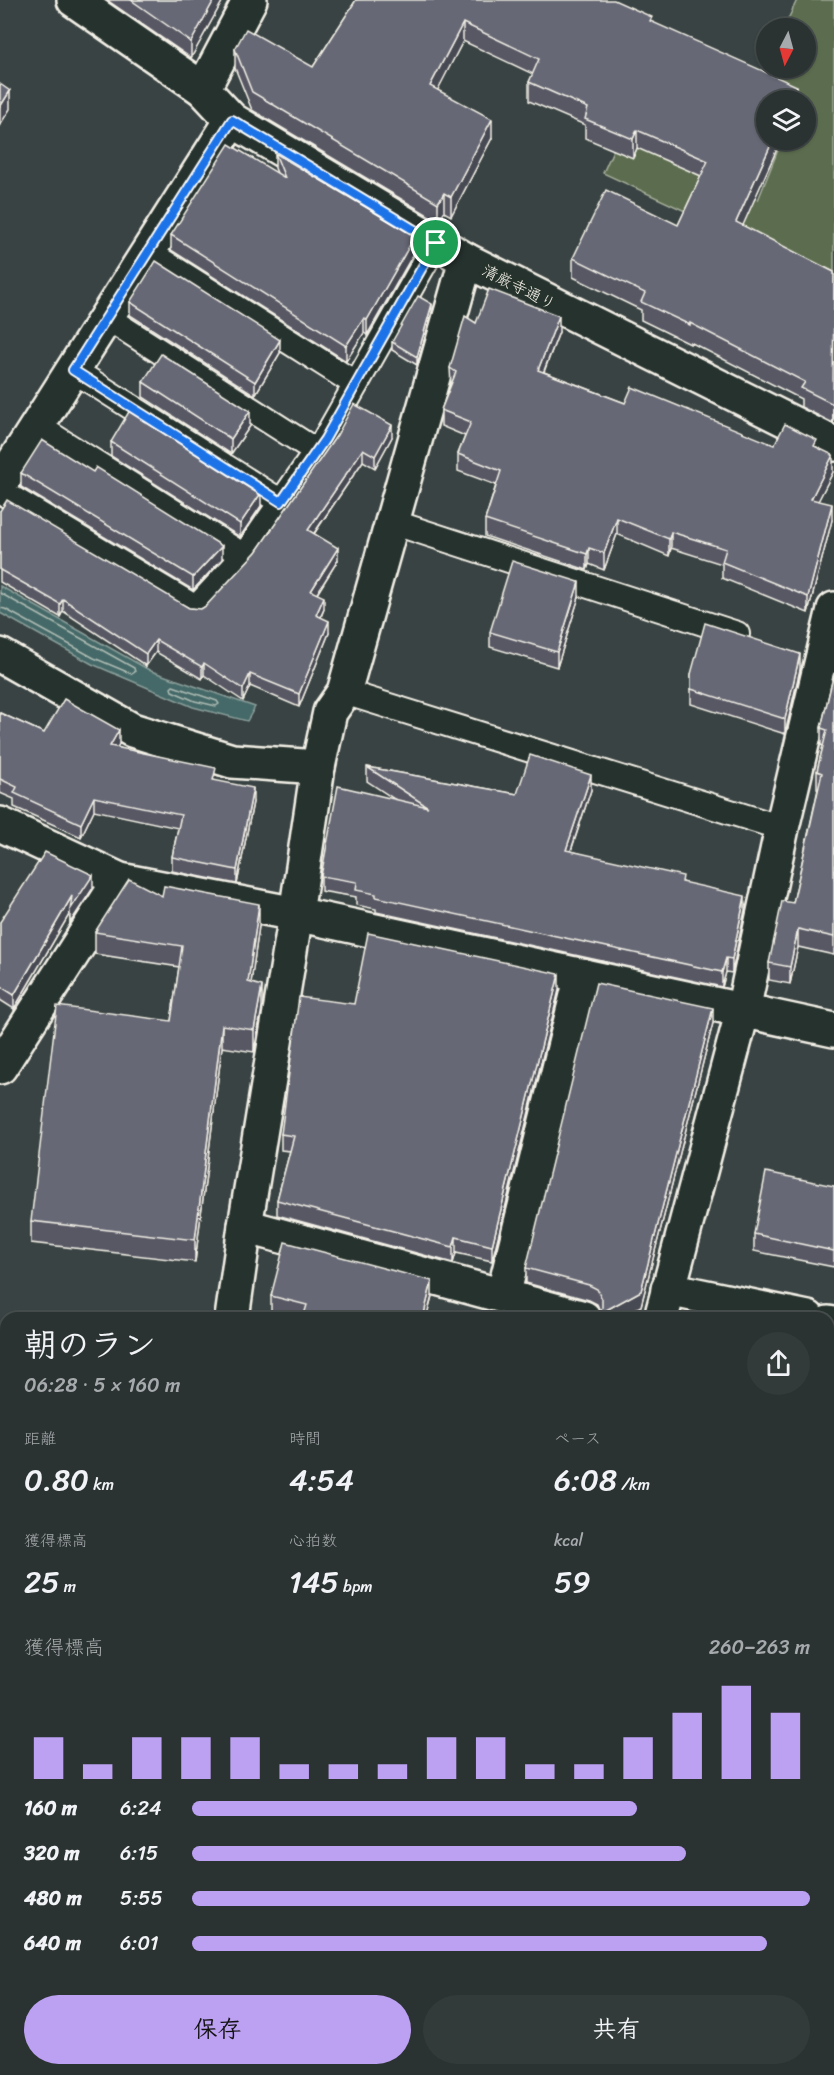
<!DOCTYPE html>
<html lang="ja">
<meta charset="utf-8">
<style>
:root{--surface:#2b3232;--page:#333a3a;--text:#f1f3f6;--muted:#a6aaac;--line:#474d4d;--accent:#bca0f2}
body{margin:0;font-family:Sriracha,"Klee One",sans-serif;background:var(--page);color:var(--text);height:100vh;display:flex;flex-direction:column;font-size:22px;white-space:nowrap}
*{box-sizing:border-box;margin:0}
p{font-size:20px;color:var(--muted)}
.icon{flex:none;width:33px;height:33px;fill:none;stroke:currentColor;stroke-width:2;stroke-linecap:round;stroke-linejoin:round}
.map{position:relative;flex:1;overflow:hidden}
.side{position:absolute;left:0px;top:1312px;width:834px;height:764px;display:flex;flex-direction:column;background:var(--surface);border-radius:18px 18px 0 0;box-shadow:0 2px 4px #0004,0 0 0 2px var(--line)}
.side>*{flex:none}
.needle{width:39px;rotate:186deg}
.fabs{position:absolute;left:756px;top:18px;display:grid;gap:12px}
.fabs a{display:grid;place-items:center;width:60px;height:60px;border-radius:50%;background:var(--surface);box-shadow:0 2px 4px #0004,0 0 0 2px var(--line);font-size:30px}
.pin{position:absolute;display:grid;place-items:center;width:51px;height:51px;color:#fff;margin:-26px;border:3px solid #fff;border-radius:50%;box-shadow:0 2px 6px #0007}
.round{display:grid;place-items:center;flex:none;width:63px;height:63px;border-radius:32px;background:var(--page)}
.head{display:flex;align-items:center;justify-content:space-between;height:102px;padding:0 24px}
h1{font-size:33px;font-weight:600;line-height:45px}
.stats{display:grid;grid-template-columns:repeat(3,1fr);gap:9px;height:102px;padding:6px 24px}
.stats div{display:grid;align-content:center}
.stats b{font-size:30px;font-weight:600}
.stats small{font-size:16px;font-weight:400}
.stats p{font-size:16px}
.chart{height:168px;padding:12px 24px}
.chart p{display:flex;justify-content:space-between}
.chart svg{width:100%;height:108px;margin-top:6px;stroke:var(--accent);stroke-width:6}
.action{display:flex;gap:12px;margin-top:auto;padding:12px 24px}
.action a{flex:1;height:69px;border-radius:36px;background:var(--accent);color:#111;font-size:24px;font-weight:600;line-height:69px;text-align:center}
.action a+a{background:var(--page);color:var(--text)}
ul{padding:0 24px;list-style:none;font-size:20px}
li{display:grid;grid-template-columns:96px 72px 1fr;align-items:center;height:45px}
li i{height:15px;border-radius:8px;background:var(--accent)}
.map>svg:first-child{display:block}
</style>
<div class="map">
<svg width="834" height="2075" viewBox="0 0 834 2075">
<rect width="100%" height="100%" fill="#394343"/>
<filter id="ink" filterUnits="userSpaceOnUse"><feTurbulence type="fractalNoise" baseFrequency=".0167" numOctaves="2"/><feDisplacementMap in="SourceGraphic" scale="12" xChannelSelector="R" yChannelSelector="G"/><feConvolveMatrix kernelMatrix="1 2 1 2 8 2 1 2 1" color-interpolation-filters="sRGB"/></filter>
<g filter="url(#ink)">
<polygon fill="#464e52" points="828,1827 834,1830 834,2075 444,2075 446,2070 828,2070"/>
<g fill="#5b6d50" stroke="#a8af9c" stroke-width="1.5">
<polygon points="797,0 834,0 834,280 603,173 618,139 758,200 782,140 806,140 806,100 797,100 799,94 764,73 766,67 806,68 806,28 784,28"/>
<polygon points="828,1335 834,1336 834,1546 828,1544"/>
<polygon points="828,1971 834,1973 834,2075 466,2075 467,2070 828,2070"/>
</g>
<polygon fill="#446967" stroke="#8a9f9b" stroke-width="1.5" points="0,586 151,671 255,707 247,721 193,707 92,664 0,613"/>
<g fill="none" stroke-linecap="round" stroke-linejoin="round">
<g stroke="#aebbb4" stroke-width="1.5">
<polyline points="0,593 134,668 135,672 132,674 94,658 5,609 0,608"/>
<polygon points="173,686 217,701 219,704 216,706 195,701 172,691 171,688"/>
</g>
<g stroke="#f4f1e8" stroke-width="28">
<g id="lane">
<polyline points="148,252 356,384"/>
<polyline points="106,317 316,451"/>
<polyline points="73,370 281,502"/>
<polyline points="37,426 244,556"/>
<polyline points="0,491 196,608 244,556 325,439 436,243"/>
<polyline points="392,522 737,634"/>
<polyline points="344,692 782,828"/>
<polyline points="144,2075 146,2070"/>
</g>
</g>
<g stroke="#f4f1e8" stroke-width="38">
<g id="street">
<polyline points="74,0 203,89 232,120 466,260 834,444"/>
<polyline points="203,89 250,0"/>
<polyline points="0,484 232,120"/>
<polyline points="0,655 132,730 232,761 318,767 296,914 834,1030"/>
<polyline points="318,767 330,712 344,692 466,260"/>
<polyline points="0,824 120,880 296,914 245,1226 232,1318"/>
<polyline points="0,1067 120,880"/>
<polyline points="245,1226 584,1318"/>
<polyline points="668,1289 808,1318"/>
<polyline points="503,1296 582,975"/>
<polyline points="661,1318 743,1010 782,828 834,609"/>
<polyline points="828,1323 834,1324"/>
<polyline points="8,2070 22,2075"/>
<polyline points="421,2075 422,2070"/>
</g>
</g>
<g stroke="#f4f1e8" stroke-width="38">
<g id="primary">
<polyline points="0,1598 6,1599"/>
<polyline points="828,1707 834,1708"/>
</g>
</g>
<use href="#lane" stroke="#26332d" stroke-width="24"/>
<use href="#street" stroke="#26332d" stroke-width="33"/>
<use href="#primary" stroke="#706f59" stroke-width="33"/>
</g>
<g fill="#585965" stroke="#f4f1e8" stroke-width="1.5">
<polygon points="107,0 223,0 191,58"/>
<polygon points="356,0 652,22 797,100 766,140 781,140 742,226 834,272 833,423 801,407 801,399 690,342 690,344 641,320 641,310 573,277 573,258 678,225 701,176 637,148 633,158 585,138 585,125 529,101 529,82 533,74 463,41 437,90 492,138 451,216 444,212 438,221 252,110 235,68 235,49 313,67"/>
<polygon points="275,153 415,251 367,335 364,333 346,361 171,250 171,235 277,173 275,168"/>
<polygon points="130,302 280,353 255,395 130,315"/>
<polygon points="432,312 417,365 392,350 392,342"/>
<polygon points="476,323 559,332 544,372 625,403 774,445 817,447 833,472 818,501 832,520 808,613 722,578 722,564 671,548 669,556 617,534 604,570 589,564 587,570 485,536 485,520 496,485 458,471 458,454 465,436 441,426 441,410 451,385 450,368"/>
<polygon points="143,382 250,426 231,454 143,397"/>
<polygon points="337,435 392,437 375,468 363,461 314,534 338,560 317,594 324,609 321,617 329,633 299,707 250,686 243,701 204,675 202,679 156,652 146,666 63,611 60,617 0,582 0,511 189,608 201,609 206,606 256,552"/>
<polygon points="111,442 261,506 240,537 111,456"/>
<polygon points="21,473 222,559 193,590 21,487"/>
<polygon points="579,597 557,667 490,647 490,632"/>
<polygon points="800,669 785,734 691,704 691,674"/>
<polygon points="834,673 834,955 798,947 790,984 769,980 769,963 793,903 818,789 817,789 817,771 823,746 821,745 821,728"/>
<polygon points="0,713 44,733 119,744 117,747 216,781 253,802 237,884 172,871 172,857 178,828 94,810 81,837 14,807 14,799 0,793"/>
<polygon points="367,767 517,794 591,790 571,851 683,882 745,910 732,973 726,972 722,987 376,912 376,909 356,905 356,897 321,891 321,876 394,799 367,781"/>
<polygon points="93,888 70,923 70,913 14,1009 0,1000 0,922"/>
<polygon points="162,896 259,926 251,983 262,1008 254,1052 222,1047 195,1262 31,1243 31,1221 171,1021 179,967 95,954 95,932"/>
<polygon points="559,990 492,1261 456,1253 453,1263 277,1215 277,1200 290,1151 281,1150 281,1134 354,1004"/>
<polygon points="713,1023 641,1306 599,1318 600,1311 597,1304 589,1300 526,1283 526,1268"/>
<polygon points="834,1186 834,1267 754,1251 754,1234"/>
<polygon points="271,1296 432,1296 426,1318 301,1318 271,1311"/>
<polygon points="0,1433 6,1434 6,1517 0,1516"/>
<polygon points="828,1533 834,1534 834,1635 828,1633"/>
<polygon points="0,1651 6,1653 6,1804 4,1803 0,1816"/>
<polygon points="834,1766 834,1820 828,1818 828,1768"/>
<polygon points="83,2070 134,2070 138,2073 147,2074 154,2070 261,2070 260,2075 99,2075"/>
</g>
<g fill="#474952" stroke="#f4f1e8" stroke-width="1.5">
<polygon points="214,0 223,0 191,58 191,42"/>
<polygon points="463,23 463,41 430,105 430,86"/>
<polygon points="797,86 797,100 790,100"/>
<polygon points="10,91 10,109 0,125 0,107"/>
<polygon points="492,119 492,138 451,216 451,197"/>
<polygon points="637,130 637,148 633,158 633,139"/>
<polygon points="773,140 781,140 736,241 736,222"/>
<polygon points="444,193 444,212 438,221 438,203"/>
<polygon points="415,236 415,251 367,335 367,320"/>
<polygon points="432,304 432,312 417,365 417,357"/>
<polygon points="559,316 559,332 538,386 538,370"/>
<polygon points="364,318 364,333 346,361 346,346"/>
<polygon points="280,340 280,353 255,395 255,382"/>
<polygon points="834,403 834,421 833,423 833,404"/>
<polygon points="250,411 250,426 231,454 231,439"/>
<polygon points="392,425 392,437 375,468 375,456"/>
<polygon points="363,449 363,461 308,542 308,530"/>
<polygon points="833,455 833,472 811,515 811,499"/>
<polygon points="261,493 261,506 240,537 240,524"/>
<polygon points="832,504 832,520 808,613 808,597"/>
<polygon points="617,518 617,534 604,570 604,553"/>
<polygon points="671,532 671,548 669,556 669,539"/>
<polygon points="222,546 222,559 193,590 193,577"/>
<polygon points="338,548 338,560 311,603 311,591"/>
<polygon points="589,548 589,564 587,570 587,554"/>
<polygon points="579,582 579,597 557,667 557,652"/>
<polygon points="324,597 324,609 316,627 316,615"/>
<polygon points="63,599 63,611 60,617 60,604"/>
<polygon points="329,621 329,633 299,707 299,694"/>
<polygon points="156,640 156,652 146,666 146,654"/>
<polygon points="800,654 800,669 785,734 785,719"/>
<polygon points="204,663 204,675 202,679 202,667"/>
<polygon points="250,674 250,686 243,701 243,689"/>
<polygon points="119,730 119,744 110,760 110,746"/>
<polygon points="591,775 591,790 566,865 566,850"/>
<polygon points="253,788 253,802 237,884 237,870"/>
<polygon points="94,797 94,810 81,837 81,824"/>
<polygon points="93,875 93,888 70,923 70,913 14,1009 14,995 72,896"/>
<polygon points="745,896 745,910 732,973 732,959"/>
<polygon points="259,904 259,926 248,1004 248,982"/>
<polygon points="798,929 798,947 790,984 790,967"/>
<polygon points="726,958 726,972 722,987 722,972"/>
<polygon points="559,974 559,990 492,1261 492,1246"/>
<polygon points="262,986 262,1008 254,1052 254,1030"/>
<polygon points="713,1008 713,1023 641,1306 618,1318 599,1318 599,1314 641,1291"/>
<polygon points="222,1025 222,1047 195,1262 195,1240"/>
<polygon points="456,1237 456,1253 453,1263 453,1247"/>
<polygon points="432,1281 432,1296 426,1318 423,1318"/>
<polygon points="4,1788 4,1803 0,1816 0,1802"/>
<polygon points="5,2037 5,2052 0,2054 0,2039"/>
<polygon points="75,2070 80,2070 78,2075 74,2075"/>
<polygon points="256,2070 261,2070 260,2075 255,2075"/>
</g>
<g fill="#666875" stroke="#f4f1e8" stroke-width="1.5">
<polygon points="131,0 214,0 191,42"/>
<polygon points="356,0 614,0 652,17 650,21 797,86 790,100 766,100 766,140 773,140 736,222 834,272 833,404 801,388 805,382 690,323 690,325 641,302 645,293 573,258 606,190 678,225 708,161 637,130 633,139 585,119 588,108 529,82 539,59 463,23 430,86 492,119 451,197 444,193 438,203 252,92 235,49 246,29 313,67"/>
<polygon points="0,84 10,91 0,107"/>
<polygon points="229,144 285,178 275,153 415,236 367,320 364,318 346,346 171,235"/>
<polygon points="156,261 280,340 255,382 130,302"/>
<polygon points="489,289 559,316 538,370 625,403 632,387 774,445 785,424 817,440 814,446 833,455 811,499 832,504 808,597 722,562 726,549 671,532 669,539 617,518 604,553 589,548 587,554 485,520 501,471 458,454 471,422 441,410 456,372 450,368 465,316 476,323"/>
<polygon points="418,296 432,304 417,357 392,342"/>
<polygon points="161,354 250,411 231,439 143,382"/>
<polygon points="354,404 392,425 375,456 363,449 308,530 338,548 311,591 324,597 316,615 329,621 299,694 250,674 243,689 204,663 202,667 156,640 146,654 63,599 60,604 0,570 0,511 7,500 189,608 201,609 206,606 256,552 337,435"/>
<polygon points="130,410 261,493 240,524 111,442"/>
<polygon points="42,440 93,472 96,467 222,546 193,577 21,473"/>
<polygon points="512,561 579,582 557,652 490,632"/>
<polygon points="705,623 800,654 785,719 691,689 691,674"/>
<polygon points="834,673 834,937 798,929 790,967 769,963 782,901 793,903 822,773 817,771 827,730 821,728"/>
<polygon points="64,699 119,730 110,746 216,768 213,780 253,788 237,870 172,857 181,815 94,797 81,824 14,793 17,787 0,779 0,713 44,733"/>
<polygon points="530,755 591,775 566,850 683,876 682,882 745,896 732,959 726,958 722,972 376,897 376,894 356,890 357,882 321,876 338,786 428,807 367,767 517,794"/>
<polygon points="45,852 93,875 70,910 72,896 14,995 0,986 0,922"/>
<polygon points="129,879 162,896 164,886 259,904 248,982 262,986 254,1030 222,1025 195,1240 31,1221 57,1006 171,1021 182,946 95,932"/>
<polygon points="368,933 559,974 492,1246 456,1237 453,1247 277,1200 294,1136 281,1134 299,997 354,1004"/>
<polygon points="596,983 713,1008 641,1291 599,1314 602,1307 602,1299 597,1289 589,1285 526,1268"/>
<polygon points="766,1172 834,1186 834,1251 754,1234"/>
<polygon points="285,1242 432,1281 423,1318 303,1318 307,1305 271,1296"/>
<polygon points="0,1433 6,1434 6,1502 0,1501"/>
<polygon points="828,1533 834,1534 834,1620 828,1619"/>
<polygon points="0,1651 6,1653 6,1789 4,1788 0,1802"/>
<polygon points="834,1766 834,1807 828,1805 828,1768"/>
<polygon points="0,1887 6,1889 6,2037 0,2039"/>
<polygon points="37,2070 75,2070 74,2075 33,2075"/>
<polygon points="129,2070 134,2070 138,2073 147,2074 154,2070 256,2070 255,2075 144,2075"/>
<polygon points="0,2072 2,2073 8,2075 0,2075"/>
</g>
</g>
<g fill="none" stroke-linecap="round" stroke-linejoin="round" filter="url(#ink)">
<g stroke="#fff" stroke-width="12">
<polygon id="route" points="232,120 436,243 325,439 281,502 73,370"/>
</g>
<use href="#route" stroke="#1a73e8" stroke-width="8"/>
</g>
<g text-anchor="middle" dominant-baseline="central" stroke-width="5" stroke-linejoin="round" paint-order="stroke">
<g font-size="16" fill="#f4f1e8" stroke="#26332d">
<text transform="translate(519 287) rotate(27)">清厳寺通り</text>
</g>
</g>
</svg>
<div class="fabs">
<a><svg class="needle" viewBox="-14 -14 28 28"><path d="M0-13l5 13h-10z" fill="#e53935"/><path d="M0 13l5-13h-10z" fill="#a6aaac"/></svg></a>
<a><svg class="icon" aria-label="layers" viewBox="0 0 24 24"><path d="M12 4l9 5-9 5-9-5zM3 14l9 5 9-5"/></svg></a>
</div>
<div class="pin" style="left:436px;top:243px;background:#1e9e55"><svg class="icon" aria-label="arrive" viewBox="0 0 24 24"><path d="M6 21V4h12l-3 4 3 4H6"/></svg></div>
<section class="side">
<div class="head"><div><h1>朝のラン</h1><p>06:28 · 5 × 160 m</p></div><a class="round"><svg class="icon" aria-label="share" viewBox="0 0 24 24"><path d="M12 15V3M7 8l5-5 5 5M5 13v7h14v-7"/></svg></a></div>
<div class="stats">
<div><p>距離</p><b>0.80<small> km</small></b></div>
<div><p>時間</p><b>4:54</b></div>
<div><p>ペース</p><b>6:08<small> /km</small></b></div>
</div>
<div class="stats">
<div><p>獲得標高</p><b>25<small> m</small></b></div>
<div><p>心拍数</p><b>145<small> bpm</small></b></div>
<div><p>kcal</p><b>59</b></div>
</div>
<div class="chart"><p><span>獲得標高</span>260–263 m</p>
<svg viewBox="0 0 160 44" preserveAspectRatio="none"><path d="M5 44V27M15 44V38M25 44V27M35 44V27M45 44V27M55 44V38M65 44V38M75 44V38M85 44V27M95 44V27M105 44V38M115 44V38M125 44V27M135 44V17M145 44V6M155 44V17"/></svg>
</div>
<ul>
<li><b>160 m</b>6:24<i style="width:72%"></i></li>
<li><b>320 m</b>6:15<i style="width:80%"></i></li>
<li><b>480 m</b>5:55<i style="width:100%"></i></li>
<li><b>640 m</b>6:01<i style="width:93%"></i></li>
</ul>
<div class="action"><a>保存</a><a>共有</a></div>
</section>
</div>
